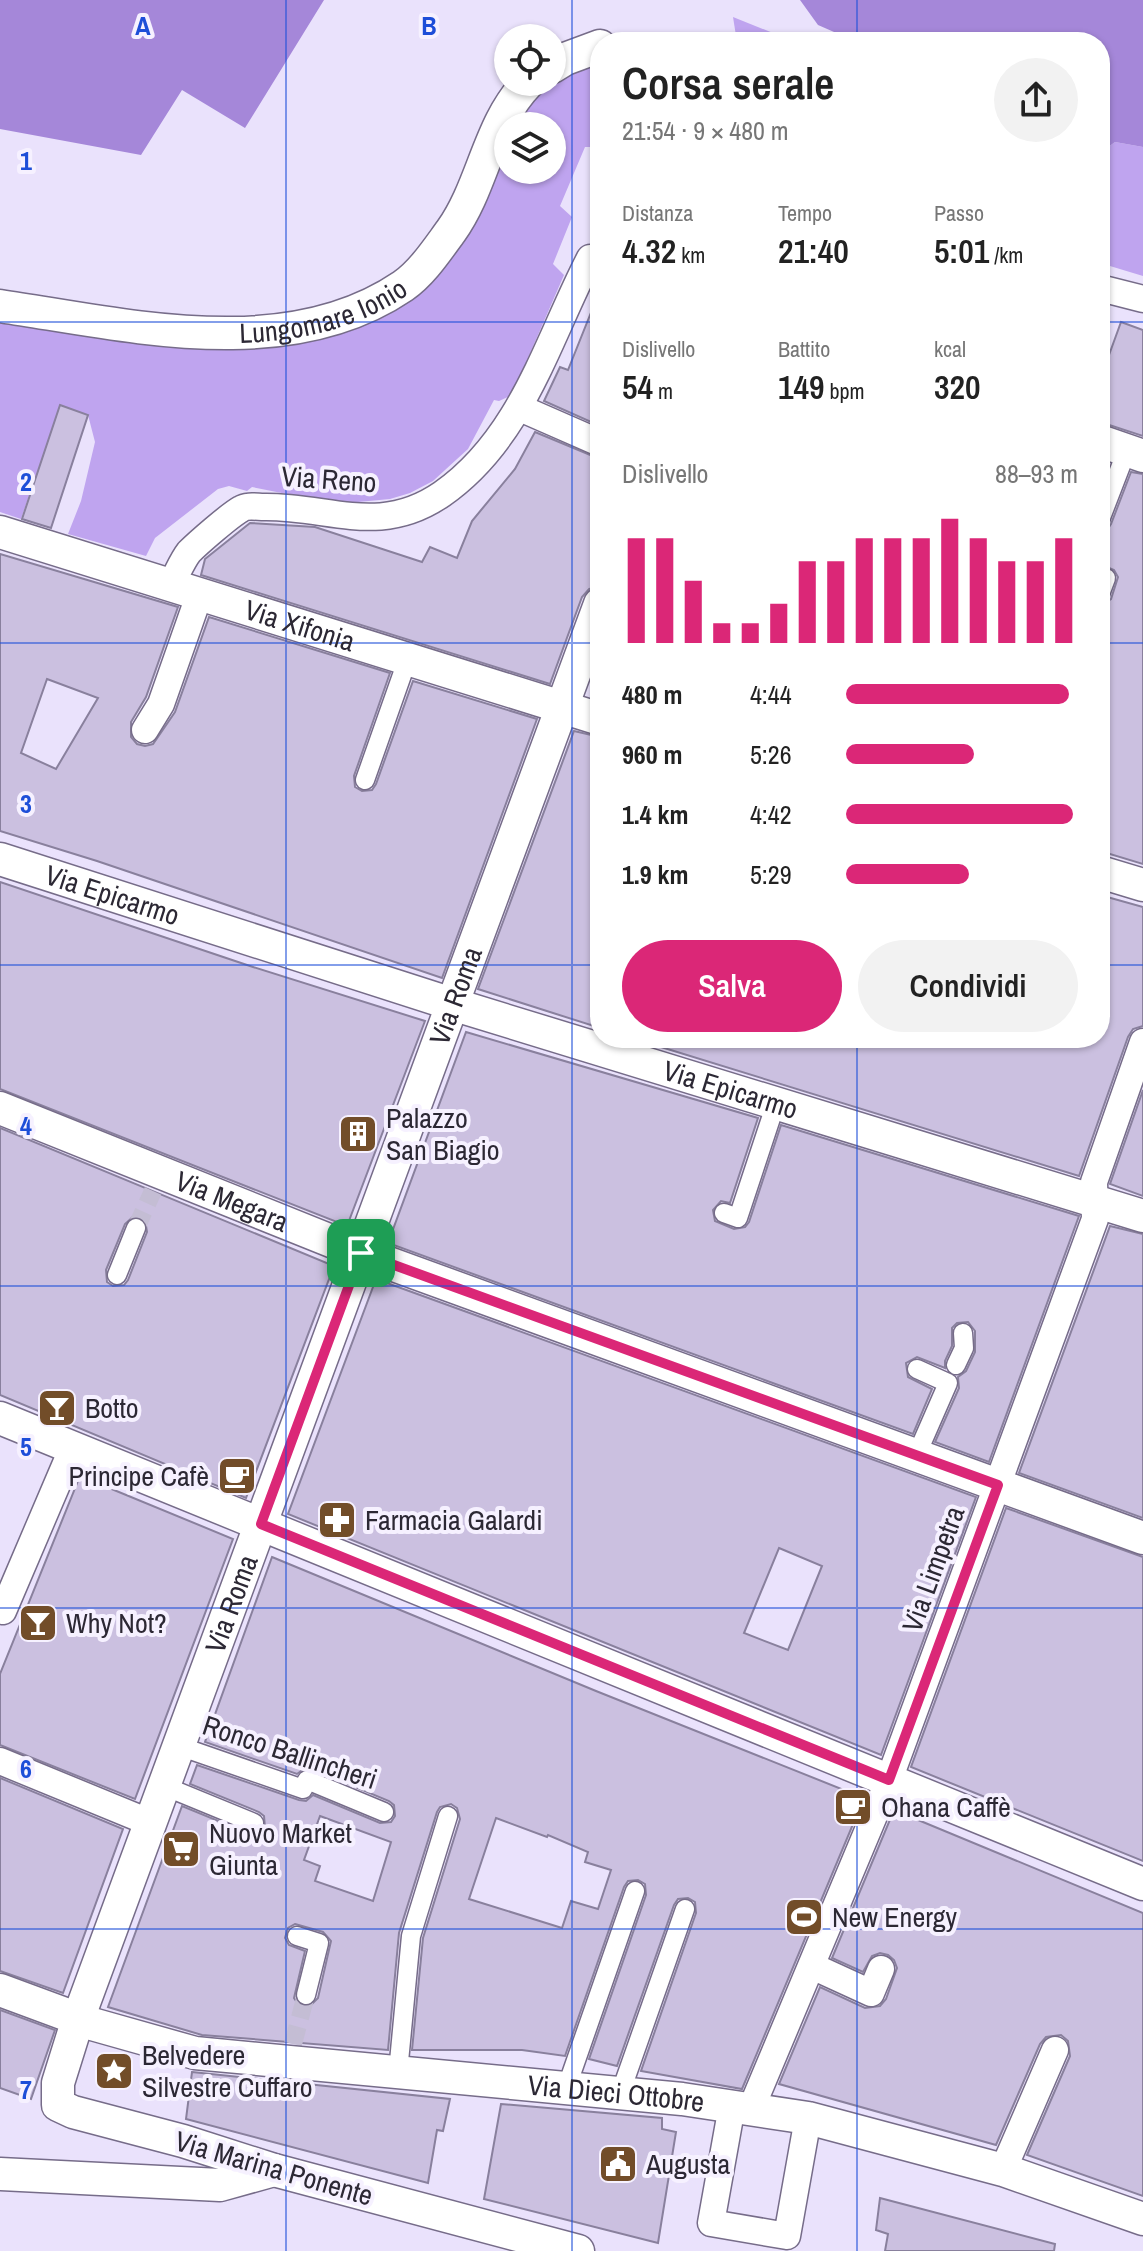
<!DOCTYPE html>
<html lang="it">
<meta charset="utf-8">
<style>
:root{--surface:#fff;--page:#f2f2f2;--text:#222;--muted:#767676;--accent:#db2777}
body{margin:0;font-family:"Archivo Narrow",sans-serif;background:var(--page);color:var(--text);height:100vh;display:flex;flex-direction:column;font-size:30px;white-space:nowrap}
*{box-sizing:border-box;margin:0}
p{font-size:26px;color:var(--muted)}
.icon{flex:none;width:44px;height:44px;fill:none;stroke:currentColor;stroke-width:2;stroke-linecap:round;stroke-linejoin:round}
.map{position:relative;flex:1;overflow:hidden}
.side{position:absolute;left:590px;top:32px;width:520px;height:1016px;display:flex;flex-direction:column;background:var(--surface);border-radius:32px;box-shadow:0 2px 6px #0004}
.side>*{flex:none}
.tools{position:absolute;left:494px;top:24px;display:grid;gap:16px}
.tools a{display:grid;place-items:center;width:72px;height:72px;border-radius:50%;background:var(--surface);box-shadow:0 2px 6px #0004;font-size:40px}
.pin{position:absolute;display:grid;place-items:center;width:68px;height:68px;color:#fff;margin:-34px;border-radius:16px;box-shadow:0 4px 12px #0006}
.round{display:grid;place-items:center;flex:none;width:84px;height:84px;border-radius:42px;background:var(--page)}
.summary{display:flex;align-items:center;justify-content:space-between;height:136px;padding:0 32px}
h1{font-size:44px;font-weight:600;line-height:60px}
.figures{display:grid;grid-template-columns:repeat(3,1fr);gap:12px;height:136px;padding:8px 32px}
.figures div{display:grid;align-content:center}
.figures b{font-size:34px;font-weight:600}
.figures small{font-size:22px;font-weight:400}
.figures p{font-size:22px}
.chart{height:224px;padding:16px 32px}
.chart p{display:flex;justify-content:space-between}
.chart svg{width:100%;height:144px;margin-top:8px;stroke:var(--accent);stroke-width:6}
.cta{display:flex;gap:16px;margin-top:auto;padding:16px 32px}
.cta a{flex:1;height:92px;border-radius:48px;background:var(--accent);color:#fff;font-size:32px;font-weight:600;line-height:92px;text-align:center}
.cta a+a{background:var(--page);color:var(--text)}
ul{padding:0 32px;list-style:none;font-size:26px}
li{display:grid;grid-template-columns:128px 96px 1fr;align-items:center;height:60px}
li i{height:20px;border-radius:10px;background:var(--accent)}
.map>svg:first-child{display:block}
</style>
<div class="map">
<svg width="1143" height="2251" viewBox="0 0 1143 2251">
<rect width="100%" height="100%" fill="#eae2fc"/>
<g fill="#bfa4ef">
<polygon points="733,17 778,35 779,42 737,42"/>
<path d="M600 66V147H585L560 206 572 217 553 264 564 275 512 395 499 401 494 400 468 449 433 481 410 493 390 499 337 504 252 487 247 491 229 486 218 489 155 538 146 556 68 534 81 501 95 442 88 415 60 405 21 519 0 512V318L179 347 250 345 366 323 508 133V170H552V126H513C535 93 559 72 600 66Z"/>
<polygon points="1115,142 1143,147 1143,276 1100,263 1100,153"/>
</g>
<g fill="#a587d9">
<polygon points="0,0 324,0 245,128 182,90 141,155 0,129"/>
<polygon points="800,0 1143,0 1143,147 1115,142 1100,153 1100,42 857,42 818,25"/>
</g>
<g fill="#cbc0e0" stroke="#89809d" stroke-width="2" fill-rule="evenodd">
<polygon points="600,290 600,426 544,401 560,367 568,370"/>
<polygon points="1121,322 1143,330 1143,436 1100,422 1100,351 1109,355"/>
<polygon points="60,405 88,415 51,528 22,519"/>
<polygon points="535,432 600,459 600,585 589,589 582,597 550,684 201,575 205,559 250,523 315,527 422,562 430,547 457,558 472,521 515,469"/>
<polygon points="1131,472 1143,474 1143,864 1100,851 1100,606 1111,599 1118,577 1114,570 1100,564 1100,532 1107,530 1111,524"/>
<path d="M0 554 178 607 146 697 131 722V737L137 744 145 746 153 744 175 712 209 617 390 673 354 776 355 787 362 791 372 790 376 784 413 681 537 719 442 978 97 861 0 831ZM47 679 98 698 56 769 21 753Z"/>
<polygon points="574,731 600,737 600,1028 478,989"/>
<polygon points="0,882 253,967 425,1021 347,1226 0,1089"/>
<polygon points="1100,895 1143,907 1143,1026 1133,1029 1128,1037 1079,1176 648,1043 649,1038 1100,1038"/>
<polygon points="466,1032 758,1118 730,1203 721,1201 713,1210 715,1221 734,1229 745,1227 749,1222 781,1125 1079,1216 989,1462 935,1442 959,1388 958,1377 966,1371 975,1352 975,1331 968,1322 957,1323 952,1328 952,1346 945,1361 945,1368 917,1357 906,1363 908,1377 932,1389 913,1434 388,1243"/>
<polygon points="1143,1090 1143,1196 1110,1184"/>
<path d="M0 1128 334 1266 246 1498 0 1395ZM134 1216 145 1220 147 1232 128 1280 124 1285 113 1286 107 1282 106 1270 125 1224Z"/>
<polygon points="1110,1226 1143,1234 1143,1518 1019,1473"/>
<path d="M376 1279 976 1497 881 1755 288 1514ZM779 1548 822 1566 788 1650 744 1633Z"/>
<polygon points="80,1476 233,1539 135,1799 0,1745 0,1674"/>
<polygon points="1006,1508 1143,1557 1143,1861 911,1767"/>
<path d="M272 1557 596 1691 864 1798 742 2089 641 2071 696 1913 695 1902 688 1898 678 1899 674 1905 617 2066 589 2059 646 1895 645 1884 638 1880 628 1881 624 1887 565 2056 522 2050H412L423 1938 460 1819 457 1808 451 1804 440 1807 437 1812 399 1933 388 2050 202 2035 108 2007 182 1806 250 1834 261 1833 265 1827 264 1816 259 1812 190 1784 197 1765 299 1800 306 1801 313 1795 380 1823 391 1822 395 1816 394 1805 389 1801 312 1769 305 1768 297 1774 205 1742ZM320 1816 391 1842 373 1901 315 1881 320 1866 304 1860ZM496 1818 547 1837 548 1835 588 1852 585 1862 611 1870 598 1909 571 1901 562 1928 469 1899ZM295 1924 323 1932 331 1941 318 1998 309 2007 298 2004 294 1998 305 1951 289 1945 285 1938 288 1928Z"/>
<polygon points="0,1778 123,1829 63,1993 0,1971"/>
<polygon points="894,1810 1143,1913 1143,2196 1027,2155 1070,2056 1068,2041 1061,2035 1046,2037 1040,2044 996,2145 779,2084 820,1987 865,2008 880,2006 886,1999 897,1968 894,1960 888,1955 880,1953 872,1956 863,1972 832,1958"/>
<polygon points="0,2010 55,2030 31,2099 0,2088"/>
<polygon points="192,2072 450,2099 443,2131 437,2130 428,2183 186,2119"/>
<polygon points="501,2104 662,2118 662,2129 676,2132 658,2243 484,2199"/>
<polygon points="880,2198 1055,2244 1054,2251 885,2251 888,2234 876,2230"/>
</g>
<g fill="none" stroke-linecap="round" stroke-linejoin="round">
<g stroke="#c4bdd4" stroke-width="18" stroke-dasharray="18 9" stroke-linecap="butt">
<polyline points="136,1228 153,1191"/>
<polyline points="293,2044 306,1995"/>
</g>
<g stroke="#766c89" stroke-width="21">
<g id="pedestrian">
<polyline points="1100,520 1127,450"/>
<polyline points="1100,576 1106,578 1100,594"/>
<polyline points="365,780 408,658"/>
<polyline points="724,1213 738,1218 776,1103"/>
<polyline points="117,1275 136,1228"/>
<polyline points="956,1365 964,1348 963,1333"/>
<polyline points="917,1369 948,1383 917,1454"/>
<polyline points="179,1746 303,1789 307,1780 384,1812"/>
<polyline points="164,1786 254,1823"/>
<polyline points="297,1936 319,1943 306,1995"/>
<polyline points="398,2072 411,1936 448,1816"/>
<polyline points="566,2089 635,1891"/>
<polyline points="620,2094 685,1909"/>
</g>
</g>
<g stroke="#766c89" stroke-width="29">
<g id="minor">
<polyline points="1100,288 1143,299"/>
<polyline points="520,408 600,443"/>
<path d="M171 584C177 574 182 561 189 552 198 543 230 515 241 509 247 505 257 507 264 507 329 506 380 537 442 494 522 438 547 341 590 258L600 262"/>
<polyline points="145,730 161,704 200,593"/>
<polyline points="0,1609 3,1611 73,1447"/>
<polyline points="0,1761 151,1823"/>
<polyline points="812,1966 871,1993 881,1969"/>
<polyline points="732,2106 711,2223 787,2236 808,2118"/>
<polyline points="751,2109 889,1780 1095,1219 1094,1182 1143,1042"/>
<polyline points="1003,2170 1055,2050"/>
</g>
</g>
<g stroke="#766c89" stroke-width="35">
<g id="tertiary">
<polyline points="552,67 565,59 600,46"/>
<path id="s1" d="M0 306C128 325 287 365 403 286 422 273 437 250 451 231 484 185 488 123 529 82"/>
<polyline points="1100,441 1143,456"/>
<path id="s2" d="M0 532 600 719"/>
<path id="s3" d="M0 859 452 1004 1143 1216"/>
<polyline points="1100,872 1143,885"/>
<path id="s4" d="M0 1108 361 1253 1143 1538"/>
<polyline points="0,1418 1143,1884"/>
<path id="s5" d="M0 1990 92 2024 195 2053 682 2099 808 2118 1003 2170 1143 2219"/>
<polyline points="0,2174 220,2185 274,2170"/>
<path id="s6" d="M578 2251 274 2170 183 2141 73 2112 58 2105V2083L78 2019 600 604"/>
</g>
</g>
<use href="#pedestrian" stroke="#fff" stroke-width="18"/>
<use href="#minor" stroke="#fff" stroke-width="26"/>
<use href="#tertiary" stroke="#fff" stroke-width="32"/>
</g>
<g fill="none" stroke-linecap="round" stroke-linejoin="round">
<g stroke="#fff" stroke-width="16">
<polygon id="route" points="361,1253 998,1485 889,1780 261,1524"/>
</g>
<use href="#route" stroke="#db2777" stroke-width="10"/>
</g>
<path fill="none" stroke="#1d4ed8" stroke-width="2" stroke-opacity="0.55" d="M286 0V2251M572 0V2251M857 0V42M0 322H600M1100 322H1143M0 643H600M1100 643H1143M0 965H600M1100 965H1143M857 1038V2251M0 1286H1143M0 1608H1143M0 1929H1143"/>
<defs>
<g id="building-square" transform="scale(2)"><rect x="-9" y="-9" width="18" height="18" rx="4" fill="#724d29" stroke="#f6f1ff"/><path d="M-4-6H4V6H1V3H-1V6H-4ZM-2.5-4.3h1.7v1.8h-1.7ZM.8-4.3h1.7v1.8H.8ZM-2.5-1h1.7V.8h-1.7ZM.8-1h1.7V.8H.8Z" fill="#fff"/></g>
<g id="bar-square" transform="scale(2)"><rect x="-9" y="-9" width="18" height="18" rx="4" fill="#724d29" stroke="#f6f1ff"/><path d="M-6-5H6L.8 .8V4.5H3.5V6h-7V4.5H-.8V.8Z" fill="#fff"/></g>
<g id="cafe-square" transform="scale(2)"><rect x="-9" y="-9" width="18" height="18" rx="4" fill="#724d29" stroke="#f6f1ff"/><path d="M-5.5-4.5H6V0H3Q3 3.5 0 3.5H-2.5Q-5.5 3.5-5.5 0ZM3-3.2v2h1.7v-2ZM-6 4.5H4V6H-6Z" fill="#fff"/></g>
<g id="pharmacy-square" transform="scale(2)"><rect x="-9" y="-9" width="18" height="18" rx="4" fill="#724d29" stroke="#f6f1ff"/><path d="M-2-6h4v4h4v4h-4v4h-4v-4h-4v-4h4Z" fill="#fff"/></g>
<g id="supermarket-square" transform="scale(2)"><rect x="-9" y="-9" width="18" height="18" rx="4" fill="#724d29" stroke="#f6f1ff"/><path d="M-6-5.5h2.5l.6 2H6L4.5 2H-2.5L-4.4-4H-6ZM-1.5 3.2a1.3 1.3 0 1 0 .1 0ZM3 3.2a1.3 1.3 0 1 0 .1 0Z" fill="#fff"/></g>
<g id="stadium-square" transform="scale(2)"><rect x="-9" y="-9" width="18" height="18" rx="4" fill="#724d29" stroke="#f6f1ff"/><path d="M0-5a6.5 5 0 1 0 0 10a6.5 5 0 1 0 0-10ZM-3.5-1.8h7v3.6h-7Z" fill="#fff"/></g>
<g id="sight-square" transform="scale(2)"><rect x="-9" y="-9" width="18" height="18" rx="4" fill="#724d29" stroke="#f6f1ff"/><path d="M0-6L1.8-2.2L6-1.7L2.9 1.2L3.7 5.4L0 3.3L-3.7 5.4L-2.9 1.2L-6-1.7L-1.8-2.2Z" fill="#fff"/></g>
<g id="civic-square" transform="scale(2)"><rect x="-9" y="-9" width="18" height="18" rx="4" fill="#724d29" stroke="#f6f1ff"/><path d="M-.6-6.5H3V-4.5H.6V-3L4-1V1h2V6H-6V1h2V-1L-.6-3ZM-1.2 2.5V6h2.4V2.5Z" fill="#fff"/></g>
</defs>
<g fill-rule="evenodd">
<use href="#building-square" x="358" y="1134"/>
<use href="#bar-square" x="57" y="1408"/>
<use href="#cafe-square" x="237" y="1476"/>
<use href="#pharmacy-square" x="337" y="1520"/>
<use href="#bar-square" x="38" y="1623"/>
<use href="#cafe-square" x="853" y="1807"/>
<use href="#supermarket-square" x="181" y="1849"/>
<use href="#stadium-square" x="804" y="1917"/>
<use href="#sight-square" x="114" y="2071"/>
<use href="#civic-square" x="618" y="2164"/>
</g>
<g text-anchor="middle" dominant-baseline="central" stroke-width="8" stroke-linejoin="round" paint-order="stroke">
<g font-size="28" fill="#2c2834" stroke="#f6f1ff">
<text stroke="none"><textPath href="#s1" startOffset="328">Lungomare Ionio</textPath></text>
<text transform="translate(329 479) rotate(4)">Via Reno</text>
<text stroke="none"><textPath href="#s2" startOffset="314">Via Xifonia</textPath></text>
<text stroke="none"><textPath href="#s3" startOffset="118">Via Epicarmo</textPath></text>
<text stroke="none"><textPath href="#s6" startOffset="1720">Via Roma</textPath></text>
<text stroke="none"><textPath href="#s3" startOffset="766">Via Epicarmo</textPath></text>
<text stroke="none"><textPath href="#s4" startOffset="250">Via Megara</textPath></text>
<text transform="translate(933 1569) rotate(-70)">Via Limpetra</text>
<text stroke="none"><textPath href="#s6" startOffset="1072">Via Roma</textPath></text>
<text transform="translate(290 1752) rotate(18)">Ronco Ballincheri</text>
<text stroke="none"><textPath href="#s5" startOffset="628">Via Dieci Ottobre</textPath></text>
<text transform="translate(274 2168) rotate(16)">Via Marina Ponente</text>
</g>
<g font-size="28" fill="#2c2834" stroke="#f6f1ff" text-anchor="start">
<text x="386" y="1118">Palazzo<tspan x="386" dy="32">San Biagio</tspan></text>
<text x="85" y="1408">Botto</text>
<text x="209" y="1476" text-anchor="end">Principe Cafè</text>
<text x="365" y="1520">Farmacia Galardi</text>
<text x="66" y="1623">Why Not?</text>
<text x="881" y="1807">Ohana Caffè</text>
<text x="209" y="1833">Nuovo Market<tspan x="209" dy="32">Giunta</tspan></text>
<text x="832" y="1917">New Energy</text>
<text x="142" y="2055">Belvedere<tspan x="142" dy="32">Silvestre Cuffaro</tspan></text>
<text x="646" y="2164">Augusta</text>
</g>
</g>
<g font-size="26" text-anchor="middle" font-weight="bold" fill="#1d4ed8" stroke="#f6f1ff" stroke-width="8" stroke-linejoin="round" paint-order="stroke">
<text x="143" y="35">A</text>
<text x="429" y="35">B</text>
<text x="26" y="170">1</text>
<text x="26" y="491">2</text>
<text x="26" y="813">3</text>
<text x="26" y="1135">4</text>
<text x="26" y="1456">5</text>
<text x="26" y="1778">6</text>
<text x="26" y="2099">7</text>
</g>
</svg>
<div class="tools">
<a><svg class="icon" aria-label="locate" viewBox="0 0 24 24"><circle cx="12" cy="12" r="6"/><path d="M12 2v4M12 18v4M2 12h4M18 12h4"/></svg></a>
<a><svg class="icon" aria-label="layers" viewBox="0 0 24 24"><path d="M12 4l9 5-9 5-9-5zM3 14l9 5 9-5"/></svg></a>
</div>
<div class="pin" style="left:361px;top:1253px;background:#1e9e55"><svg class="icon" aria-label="arrive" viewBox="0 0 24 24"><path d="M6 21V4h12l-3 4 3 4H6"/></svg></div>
<section class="side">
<div class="summary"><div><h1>Corsa serale</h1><p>21:54 · 9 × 480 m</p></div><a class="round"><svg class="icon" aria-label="share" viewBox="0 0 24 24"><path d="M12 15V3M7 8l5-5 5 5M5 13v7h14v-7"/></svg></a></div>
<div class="figures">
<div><p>Distanza</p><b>4.32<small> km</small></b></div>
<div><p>Tempo</p><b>21:40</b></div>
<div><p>Passo</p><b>5:01<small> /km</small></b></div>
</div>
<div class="figures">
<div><p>Dislivello</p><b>54<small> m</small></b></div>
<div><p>Battito</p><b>149<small> bpm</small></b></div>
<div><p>kcal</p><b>320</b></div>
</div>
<div class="chart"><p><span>Dislivello</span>88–93 m</p>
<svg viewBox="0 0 160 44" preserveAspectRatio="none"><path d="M5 44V12M15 44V12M25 44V25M35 44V38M45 44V38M55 44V32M65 44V19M75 44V19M85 44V12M95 44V12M105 44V12M115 44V6M125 44V12M135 44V19M145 44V19M155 44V12"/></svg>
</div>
<ul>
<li><b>480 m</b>4:44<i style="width:96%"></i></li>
<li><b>960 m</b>5:26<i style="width:55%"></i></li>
<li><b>1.4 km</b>4:42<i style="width:98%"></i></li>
<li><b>1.9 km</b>5:29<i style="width:53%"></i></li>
</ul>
<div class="cta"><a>Salva</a><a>Condividi</a></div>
</section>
</div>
